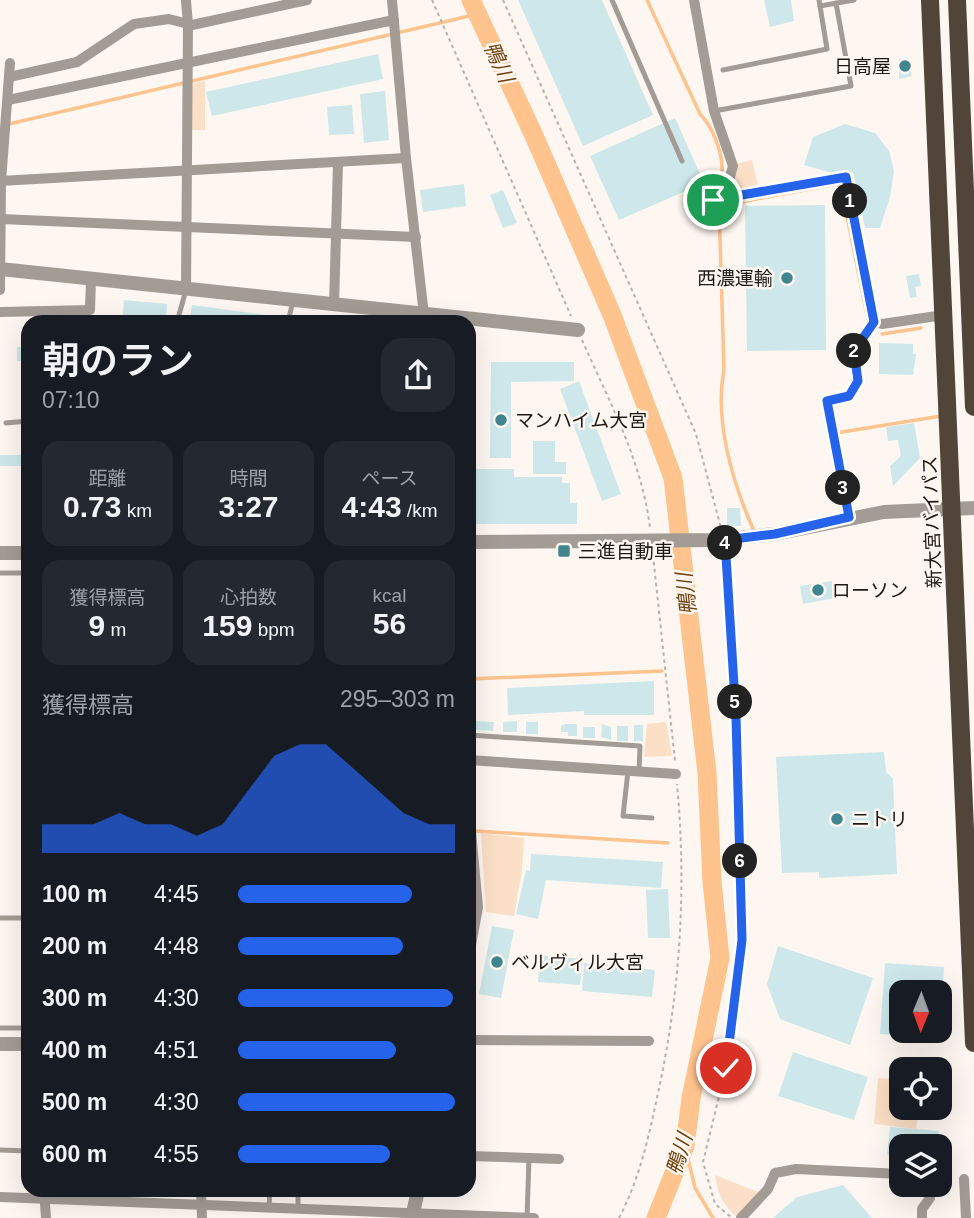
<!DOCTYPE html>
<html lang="ja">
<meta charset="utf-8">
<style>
:root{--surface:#171b24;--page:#242831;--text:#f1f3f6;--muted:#9ea1a6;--accent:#2563eb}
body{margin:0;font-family:Helvetica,"Noto Sans JP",sans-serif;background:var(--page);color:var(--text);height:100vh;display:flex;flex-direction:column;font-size:26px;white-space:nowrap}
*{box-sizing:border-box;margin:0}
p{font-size:23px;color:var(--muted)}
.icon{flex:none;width:38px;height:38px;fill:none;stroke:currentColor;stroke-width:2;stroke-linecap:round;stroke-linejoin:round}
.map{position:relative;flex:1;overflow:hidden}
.side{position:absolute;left:21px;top:315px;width:455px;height:882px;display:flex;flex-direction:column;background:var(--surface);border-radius:21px;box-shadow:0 7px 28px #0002}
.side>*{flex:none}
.needle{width:46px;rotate:181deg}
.controls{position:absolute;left:889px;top:980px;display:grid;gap:14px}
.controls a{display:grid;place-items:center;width:63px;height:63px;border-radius:14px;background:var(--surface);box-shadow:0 7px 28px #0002;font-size:35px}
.pin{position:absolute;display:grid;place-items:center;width:60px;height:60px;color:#fff;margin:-30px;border:4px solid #fff;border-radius:50%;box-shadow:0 2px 7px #0007}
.km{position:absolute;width:35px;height:35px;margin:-18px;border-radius:50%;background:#222;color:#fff;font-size:19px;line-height:35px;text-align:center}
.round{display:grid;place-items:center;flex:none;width:74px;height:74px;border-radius:21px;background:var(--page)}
.overview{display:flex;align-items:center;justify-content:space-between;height:119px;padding:0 21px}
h1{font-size:38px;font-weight:600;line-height:52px}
.figures{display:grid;grid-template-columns:repeat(3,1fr);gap:10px;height:119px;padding:7px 21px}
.figures div{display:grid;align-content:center;border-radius:18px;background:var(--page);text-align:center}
.figures b{font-size:30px;font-weight:600}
.figures small{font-size:19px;font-weight:400}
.figures p{font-size:19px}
.chart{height:196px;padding:14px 21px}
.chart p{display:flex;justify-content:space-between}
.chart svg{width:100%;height:126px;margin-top:7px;fill:var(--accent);opacity:.7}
ul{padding:0 21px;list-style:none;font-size:23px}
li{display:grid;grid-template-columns:112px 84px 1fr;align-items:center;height:52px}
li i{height:18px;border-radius:9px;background:var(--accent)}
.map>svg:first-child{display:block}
</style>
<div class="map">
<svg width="974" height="1218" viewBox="0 0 974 1218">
<rect width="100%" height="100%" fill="#fef7f1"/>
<g fill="#fbdfc6">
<polygon points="205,81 205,130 190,130 190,84"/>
<polygon points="752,160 759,190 731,196 736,164"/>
<polygon points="666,722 672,756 644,757 647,724"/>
<polygon points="481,833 524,838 522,870 514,916 486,912"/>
<polygon points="878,1078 901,1080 901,1108 920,1108 916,1129 874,1124"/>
<path d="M715 1175 763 1194 738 1218C723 1205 718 1195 715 1175Z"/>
</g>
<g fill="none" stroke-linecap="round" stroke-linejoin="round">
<g stroke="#ffc38e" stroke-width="3.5">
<path d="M647 0 700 114C712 126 721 149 722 166 723 179 719 193 719 206L837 184 841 187 868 320"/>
<polyline points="9,124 478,14"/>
<path d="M719 206 724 370C714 421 733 484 754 531"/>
<polyline points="430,322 434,322"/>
<polyline points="882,334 921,328"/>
<polyline points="836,433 941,416"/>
<polyline points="469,679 662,671"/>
<polyline points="475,831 668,843"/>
<polyline points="685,1146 695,1188 713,1218"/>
</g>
<polyline stroke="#ffc38e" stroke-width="19" points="471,0 535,138 612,315 673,478 707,773 712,882 720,958 691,1098 685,1146 656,1218"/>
</g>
<g fill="#cde7ea">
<polygon points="518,0 602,0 653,115 583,146"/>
<polygon points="764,0 791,0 794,21 770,27"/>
<polygon points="378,54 383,79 212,116 206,92"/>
<polygon points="908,57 912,76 899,79 899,59"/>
<polygon points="385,91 389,140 364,143 360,94"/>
<polygon points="352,105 354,134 329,135 327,107"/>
<polygon points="675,118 704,183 619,220 590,156"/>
<polygon points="845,124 875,133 889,151 894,171 890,197 880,228 865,228 853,172 836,174 804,165 813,137"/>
<polygon points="464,184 466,206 423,212 420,190"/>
<polygon points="503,190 517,223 503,228 490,195"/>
<polygon points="825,205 826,350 747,351 745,206"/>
<polygon points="919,274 921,286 915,287 917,297 910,298 906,276"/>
<polygon points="124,300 167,304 166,322 129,317 129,322 122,322"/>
<polygon points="192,305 281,317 281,322 222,322 190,318"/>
<polygon points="879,343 913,344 913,354 916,354 913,375 879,374"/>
<rect x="17" y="347" width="11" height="14"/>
<polygon points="491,362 574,362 574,381 511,382 511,458 490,458"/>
<polygon points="579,381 621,494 602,501 560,389"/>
<polygon points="914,423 920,458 893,486 890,466 901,456 898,440 888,441 886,427"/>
<polygon points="533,441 555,441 555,462 566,462 566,474 533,474"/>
<rect x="0" y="455" width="28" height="11"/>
<polygon points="474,469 514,469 514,477 562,477 562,483 570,483 570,503 577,503 577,524 469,524 469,478 474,478"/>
<polygon points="727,508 740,508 741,526 727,526"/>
<polygon points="832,581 835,598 803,604 800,586"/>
<polygon points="654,681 654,715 584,715 584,711 508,715 507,688"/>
<polygon points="476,721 494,722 493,731 476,730"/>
<polygon points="517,721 517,732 503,732 503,722"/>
<rect x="526" y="722" width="12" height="12"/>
<polygon points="565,724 577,724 577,736 568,736 568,732 561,732 561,726"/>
<polygon points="602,724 611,727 611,740 601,737"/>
<rect x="634" y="725" width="9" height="16"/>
<rect x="617" y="726" width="11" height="15"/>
<rect x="583" y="727" width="12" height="11"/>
<polygon points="884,752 886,772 893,779 897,874 819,878 819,872 782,873 776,757"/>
<polygon points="531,854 663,862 661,888 546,880 538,919 516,914 526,870 530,871"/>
<polygon points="668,889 670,938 648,938 646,890"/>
<polygon points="492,926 514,930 501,998 479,994"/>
<polygon points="778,946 873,978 850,1045 780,1019 767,984"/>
<polygon points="540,955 583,959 580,985 538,982"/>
<polygon points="584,963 655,970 652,997 582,991"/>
<polygon points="885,963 944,967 942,1002 940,992 901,992 901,1031 940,1031 939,1038 880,1034"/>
<polygon points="793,1052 868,1077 854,1120 778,1096"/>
<polygon points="890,1127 939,1131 938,1146 901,1146 901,1157 887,1155"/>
<polygon points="843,1185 872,1218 773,1218 797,1197"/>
</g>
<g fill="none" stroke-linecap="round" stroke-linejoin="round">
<g stroke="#b8b1ac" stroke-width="2" stroke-dasharray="3.5 3.5" stroke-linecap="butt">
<polyline points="432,0 571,316"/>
<polyline points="503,0 696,434 721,528"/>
<path d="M582 340C609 401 642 461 650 528"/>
<polyline points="726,554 736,717 742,940 726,1068 703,1162 715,1204 731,1217"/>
<polyline points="653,555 675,761"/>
<path d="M619 1218C638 1182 648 1141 656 1102 680 997 687 891 677 784"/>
</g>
<g stroke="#a39c95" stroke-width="5">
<polyline points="612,0 682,161"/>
<polyline points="819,0 820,6 854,0"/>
<polyline points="723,70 827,49 820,6"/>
<polyline points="714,111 851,86 836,3"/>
<polyline points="177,322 186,290"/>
<polyline points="288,322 293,301"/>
<polyline points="827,401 849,396 858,381 854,350 874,322"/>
<polyline points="6,423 28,421"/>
<polyline points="0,573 28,573"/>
<polyline points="469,735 640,746 639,772"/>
<polyline points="628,771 623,816 652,818"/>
<polyline points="0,918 28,918"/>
<polyline points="0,1028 28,1028"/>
<polyline points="0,1150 28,1151"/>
<polyline points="298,1190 298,1208"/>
<polyline points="269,1207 270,1190"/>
<polyline points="527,1218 529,1158"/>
</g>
<g stroke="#a39c95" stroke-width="10">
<polyline points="392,0 406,158 424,315"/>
<polyline points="694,0 714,111 733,166 727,188 730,198 846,177 874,322 882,324 944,315"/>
<polyline points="186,1 188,24 186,290"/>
<polyline points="9,77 77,62 134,24 169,19 192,25 307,0"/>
<polyline points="8,100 394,20"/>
<polyline points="0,181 406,158"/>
<polyline points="713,200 730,198"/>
<polyline points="1,219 416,237"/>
<polyline points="0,290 1,181 10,63"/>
<polyline points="334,306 338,162"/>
<polyline points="0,312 90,310 91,279"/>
<polyline points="827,401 848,517"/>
<polyline points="469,760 676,774"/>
<polyline points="469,1040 649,1041"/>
<polyline points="469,1156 559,1159"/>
<polyline points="964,1179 966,1218"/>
<polyline points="44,1190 46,1218"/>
<polyline points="201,1190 202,1218"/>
<polyline points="0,1197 534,1218"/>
<polyline points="741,1218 768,1189 775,1173 796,1169 901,1174"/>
<polyline points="922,1218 922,1209 930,1198 929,1185"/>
</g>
<g stroke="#a39c95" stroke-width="14">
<polyline points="0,269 578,330"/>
<polyline points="469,542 719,540 775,534 884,512 974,508"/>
<polyline points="0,553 28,553"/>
<polyline points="469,832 476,907 469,945"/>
<polyline points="0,1044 28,1044"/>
<polyline points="412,1218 418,1190"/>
</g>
<g stroke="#514439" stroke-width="18">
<polyline points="930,0 974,1043"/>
<polyline points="957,0 974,407"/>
</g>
</g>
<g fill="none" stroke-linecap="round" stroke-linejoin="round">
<g stroke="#fff" stroke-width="14">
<polyline id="route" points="713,200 846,177 874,322 854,351 858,381 849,396 827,401 849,517 775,534 725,540 736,717 742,940 726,1068"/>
</g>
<use href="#route" stroke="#2563eb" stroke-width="9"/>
</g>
<g fill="#3f868e" stroke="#fef7f1" stroke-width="2.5">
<circle cx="905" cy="66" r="7"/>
<circle cx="787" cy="278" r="7"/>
<circle cx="501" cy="420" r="7"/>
<rect x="557" y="544" width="14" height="14" rx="3.5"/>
<circle cx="818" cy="590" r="7"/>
<circle cx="837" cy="819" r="7"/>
<circle cx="497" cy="962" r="7"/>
</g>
<g text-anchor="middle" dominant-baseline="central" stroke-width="5" stroke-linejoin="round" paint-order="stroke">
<g font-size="19" fill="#1f1914" stroke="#fef7f1" text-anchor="start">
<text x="891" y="66" text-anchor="end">日高屋</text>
<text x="773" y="278" text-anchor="end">西濃運輸</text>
<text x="515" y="420">マンハイム大宮</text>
<text x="578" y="551">三進自動車</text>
<text x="832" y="590">ローソン</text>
<text x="851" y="819">ニトリ</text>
<text x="511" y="962">ベルヴィル大宮</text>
</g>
<g font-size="19" fill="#1f1914" stroke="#fef7f1">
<text transform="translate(932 522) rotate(-92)">新大宮バイパス</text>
</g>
<g font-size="21" font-style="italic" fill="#734410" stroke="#fef7f1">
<text transform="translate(499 62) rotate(66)">鴨川</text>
<text transform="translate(686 594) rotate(-97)">鴨川</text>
<text transform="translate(679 1154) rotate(-73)">鴨川</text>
</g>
</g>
</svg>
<div class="controls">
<a><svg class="needle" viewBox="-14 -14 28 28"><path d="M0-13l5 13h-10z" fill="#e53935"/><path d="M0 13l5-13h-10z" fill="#9ea1a6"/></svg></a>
<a><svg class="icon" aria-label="locate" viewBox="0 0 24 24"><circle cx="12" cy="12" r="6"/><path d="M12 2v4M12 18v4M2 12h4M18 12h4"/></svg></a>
<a><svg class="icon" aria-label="layers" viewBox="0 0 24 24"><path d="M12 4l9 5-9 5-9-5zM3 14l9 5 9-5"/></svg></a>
</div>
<div class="pin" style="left:713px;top:200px;background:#1e9e55"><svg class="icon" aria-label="arrive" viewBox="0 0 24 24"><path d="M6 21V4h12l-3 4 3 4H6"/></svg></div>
<div class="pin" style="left:726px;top:1068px;background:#d93025"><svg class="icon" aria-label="check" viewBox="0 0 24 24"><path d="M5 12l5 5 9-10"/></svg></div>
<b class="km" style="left:850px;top:201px">1</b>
<b class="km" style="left:854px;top:351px">2</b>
<b class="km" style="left:843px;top:488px">3</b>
<b class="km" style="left:725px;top:543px">4</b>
<b class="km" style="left:735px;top:702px">5</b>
<b class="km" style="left:740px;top:861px">6</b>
<section class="side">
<div class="overview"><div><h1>朝のラン</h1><p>07:10</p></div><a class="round"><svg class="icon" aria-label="share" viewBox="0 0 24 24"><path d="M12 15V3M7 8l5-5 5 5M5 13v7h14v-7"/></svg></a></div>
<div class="figures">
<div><p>距離</p><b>0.73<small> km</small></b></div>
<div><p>時間</p><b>3:27</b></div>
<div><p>ペース</p><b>4:43<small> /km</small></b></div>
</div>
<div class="figures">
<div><p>獲得標高</p><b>9<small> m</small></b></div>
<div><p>心拍数</p><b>159<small> bpm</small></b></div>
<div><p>kcal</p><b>56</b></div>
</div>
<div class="chart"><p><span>獲得標高</span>295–303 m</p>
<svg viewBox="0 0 160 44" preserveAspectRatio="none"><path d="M0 44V34L10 34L20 34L30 30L40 34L50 34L60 38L70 34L80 22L90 10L100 6L110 6L120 14L130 22L140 30L150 34L160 34V44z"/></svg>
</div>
<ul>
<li><b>100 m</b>4:45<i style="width:80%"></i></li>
<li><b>200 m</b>4:48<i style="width:76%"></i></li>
<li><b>300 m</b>4:30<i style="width:99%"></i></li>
<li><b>400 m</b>4:51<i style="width:73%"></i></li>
<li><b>500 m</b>4:30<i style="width:100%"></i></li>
<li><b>600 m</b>4:55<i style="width:70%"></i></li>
</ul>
</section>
</div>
